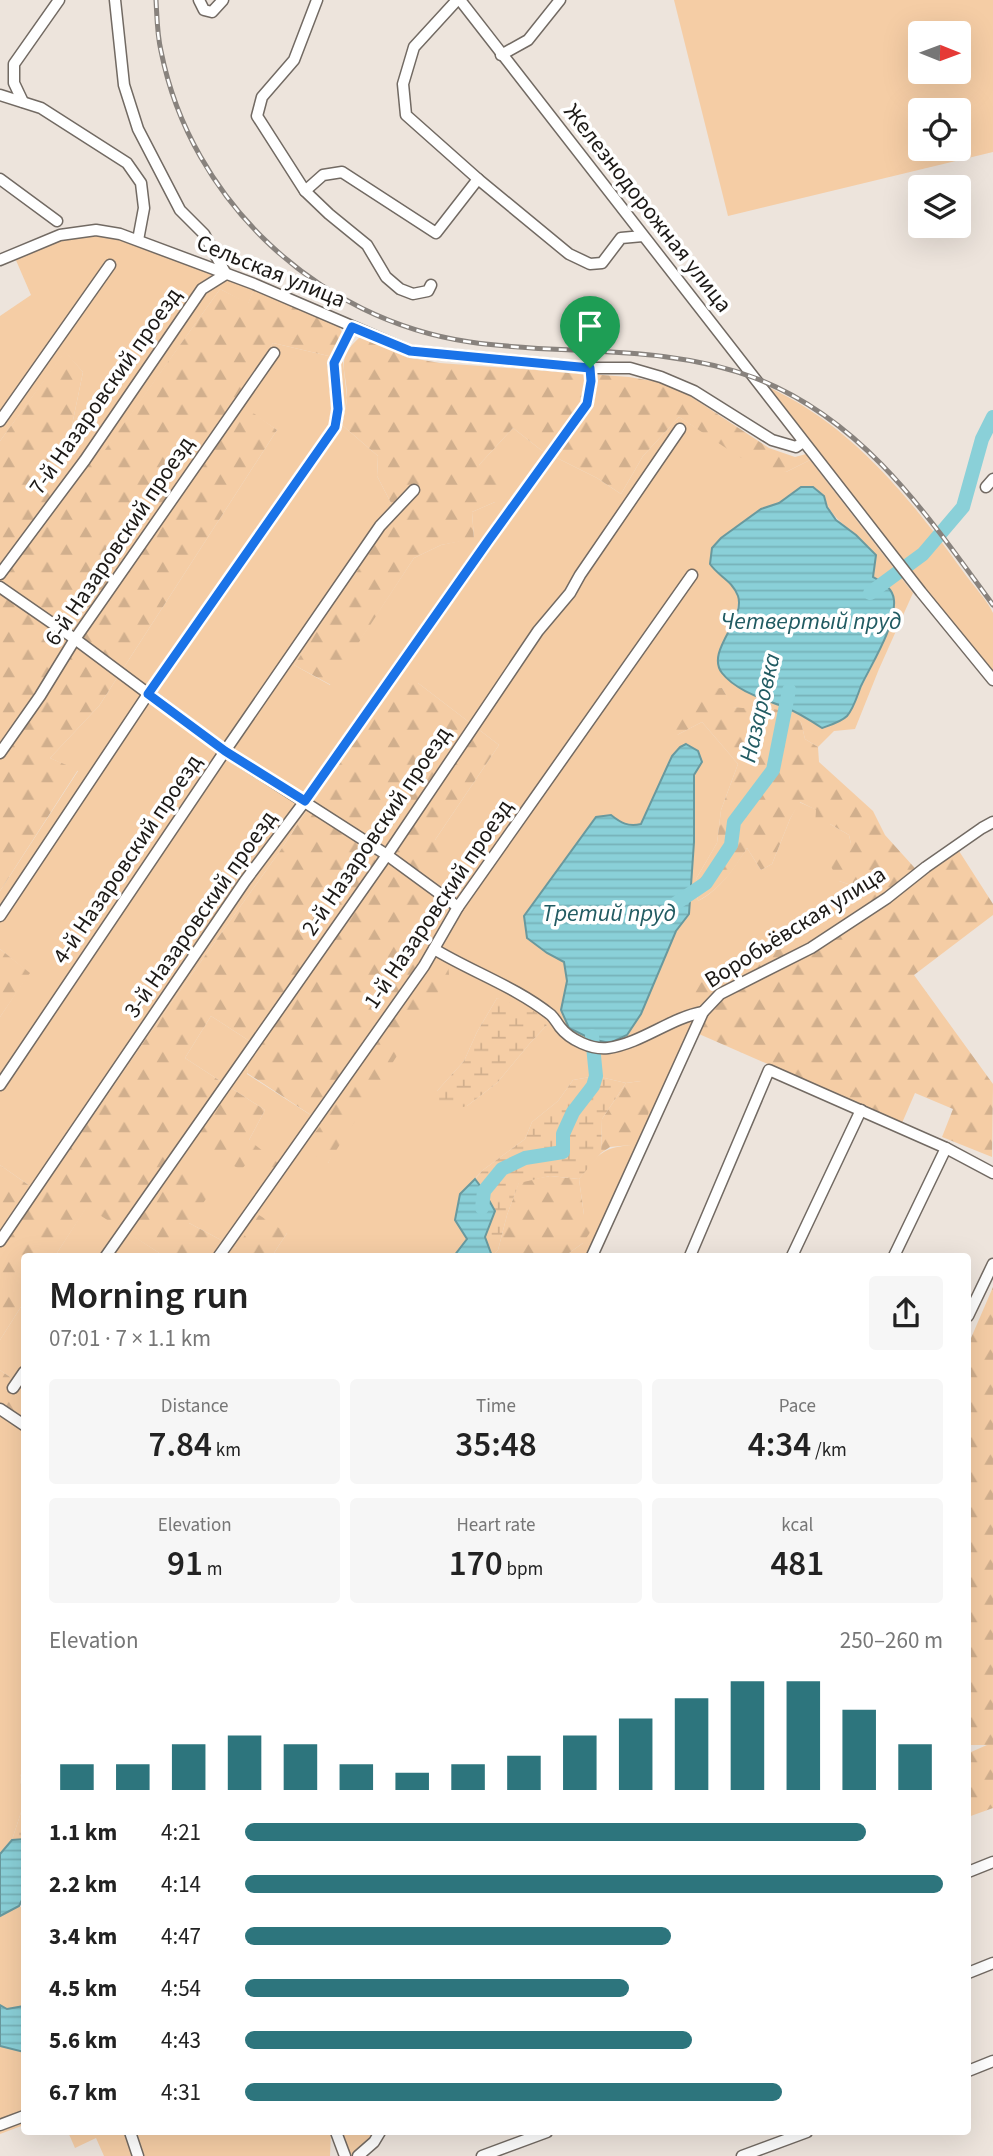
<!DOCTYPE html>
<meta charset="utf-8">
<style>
:root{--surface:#fff;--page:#f6f6f6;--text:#222;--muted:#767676;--accent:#2d757d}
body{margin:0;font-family:"Source Sans 3",sans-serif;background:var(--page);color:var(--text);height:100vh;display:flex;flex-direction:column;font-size:26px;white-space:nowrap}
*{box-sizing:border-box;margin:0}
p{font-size:23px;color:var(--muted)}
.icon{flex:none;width:38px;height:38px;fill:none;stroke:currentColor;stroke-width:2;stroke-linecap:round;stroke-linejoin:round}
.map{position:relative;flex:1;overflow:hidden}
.sheet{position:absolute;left:21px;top:1253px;width:950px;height:882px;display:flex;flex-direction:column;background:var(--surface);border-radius:7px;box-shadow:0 7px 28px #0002}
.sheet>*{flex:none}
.needle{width:46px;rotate:91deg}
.tools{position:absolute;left:908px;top:21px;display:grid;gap:14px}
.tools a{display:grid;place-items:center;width:63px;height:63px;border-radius:7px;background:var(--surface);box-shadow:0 7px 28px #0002;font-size:35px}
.pin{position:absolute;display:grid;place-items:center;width:60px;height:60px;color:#fff;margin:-72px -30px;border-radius:50% 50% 50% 0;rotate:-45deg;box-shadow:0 0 7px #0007}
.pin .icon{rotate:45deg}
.round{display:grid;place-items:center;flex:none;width:74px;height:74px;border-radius:7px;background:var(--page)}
.head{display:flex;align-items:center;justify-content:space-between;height:119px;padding:0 28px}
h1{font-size:38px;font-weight:600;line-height:52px}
.metrics{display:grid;grid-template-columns:repeat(3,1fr);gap:10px;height:119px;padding:7px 28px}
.metrics div{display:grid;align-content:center;border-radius:7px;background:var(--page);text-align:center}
.metrics b{font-size:35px;font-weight:600}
.metrics small{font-size:19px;font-weight:400}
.metrics p{font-size:19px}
.chart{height:196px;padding:14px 28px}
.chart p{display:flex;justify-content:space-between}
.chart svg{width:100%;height:126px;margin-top:7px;stroke:var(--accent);stroke-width:6}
ul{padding:0 28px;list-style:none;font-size:23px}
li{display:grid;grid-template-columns:112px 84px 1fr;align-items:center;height:52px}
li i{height:18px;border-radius:9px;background:var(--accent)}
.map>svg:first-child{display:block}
</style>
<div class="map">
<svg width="993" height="2156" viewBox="0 0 993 2156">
<defs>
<pattern id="forest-firs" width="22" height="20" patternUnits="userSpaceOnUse" patternTransform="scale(1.75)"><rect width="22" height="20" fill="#f5cda5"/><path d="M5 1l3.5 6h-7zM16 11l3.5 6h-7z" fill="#d1af8d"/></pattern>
<pattern id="wetland-marsh" width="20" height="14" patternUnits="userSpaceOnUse" patternTransform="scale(1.75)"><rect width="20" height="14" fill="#f5cda5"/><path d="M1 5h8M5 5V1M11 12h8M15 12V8" fill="none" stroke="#d1af8d"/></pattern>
<pattern id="water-rules" width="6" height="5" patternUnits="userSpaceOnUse" patternTransform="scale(1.75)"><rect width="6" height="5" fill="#8ad0d8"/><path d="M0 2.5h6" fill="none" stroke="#76b2b9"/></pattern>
</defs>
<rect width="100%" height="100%" fill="#ede4dc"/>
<g fill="#f5cda5" fill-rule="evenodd">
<path d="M674 0H993V152L728 216ZM920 33H959V72H920ZM920 110H959V149H920Z"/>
<polygon points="90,234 119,237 254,289 248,304 220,289 102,455 71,430 83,372 65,352 0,441 0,316 31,295 15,258 65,238"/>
<path d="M273 343 333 357 343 362 347 398 342 425 378 456 377 476 391 503 384 533 294 665 330 685 414 558 441 545 474 538 472 512 495 502 479 465 513 428 541 450 597 478 621 494 643 456 679 417 701 431 786 472 810 460 913 593 879 669 855 729 834 731 818 747 805 739 801 722 768 707 746 709 732 707 722 688 677 735 702 722 738 764 721 810 717 843 696 879 698 901C721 889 733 869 747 848L761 870 772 864 790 819 799 802 817 810 830 824 849 835 851 844 839 881 860 888 862 920 814 951 746 955 729 971 711 980 586 1256H565L583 1243 584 1215 579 1179C598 1156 599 1148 631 1145L641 1081 626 1083 596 1076 573 1080 558 1101 532 1122 525 1139 483 1170 460 1194 468 1239 454 1256H272L287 1233 236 1248 189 1223 166 1162 183 1136 249 1140 265 1110 185 1058 211 1016 251 1042 247 1074 323 1123 328 1163 435 956 420 886 435 840 499 745 418 683 328 777 280 851 154 1027 40 1193 0 1165V1017L29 973 0 949V891L78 771 50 758 99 706 277 430 234 401ZM801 487 824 496C830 516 841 522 856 535 863 541 869 549 876 555L873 577 893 611 875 660 847 716 822 727 786 708 754 695 718 657 735 617 739 599 729 579 721 538 761 509 779 503ZM672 755 694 775V842L689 914 676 931 662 961 561 1010 567 981 564 962 547 953 524 916 542 892 620 822 631 826 641 824ZM497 998 547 1025 531 1042 497 1083 467 1106 437 1091 464 1061 477 1032Z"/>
<path d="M764 385C849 423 908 495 962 570 968 579 990 604 993 613 993 623 993 660 993 673Z"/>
<polygon points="87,1206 164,1256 55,1256"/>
<polygon points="24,1302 24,1387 0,1370 0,1340"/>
<polygon points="0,1409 24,1425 24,1765 20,1777 23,1806 12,1840 0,1854"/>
<polygon points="19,1906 24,1909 24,2006 6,2009 0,2005 0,1916"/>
<polygon points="0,2046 24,2052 24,2125 0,2134"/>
<polygon points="68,2132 331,2132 330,2156 104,2156 96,2138 75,2148"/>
<polygon points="336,2132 380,2132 358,2156 345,2156"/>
</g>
<g fill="url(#forest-firs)">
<polygon points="220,289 248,303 254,289 338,325 343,334 333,357 273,343 235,400 277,430 99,706 50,758 78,770 0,891 0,441 65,351 83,372 71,430 102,454"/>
<path d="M360 337 411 358 440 363 629 377 659 382 690 396 769 448 795 457 806 454 810 460 786 472 763 470 738 456 679 417 643 456 621 494 597 478 541 450 513 428 479 465 504 486 495 502 472 512 474 539 441 545 414 558 331 685 294 665 383 533 391 503 377 476 378 456 342 425C344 416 346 407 347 398 347 369 334 360 360 337Z"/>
<polygon points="409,654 418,683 499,745 435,840 442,850 420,885 451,913 435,955 448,964 449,975 328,1163 302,1148 323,1123 247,1073 251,1042 211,1016 185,1058 265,1110 249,1140 279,1164 273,1172 253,1156 241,1170 183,1136 166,1162 211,1192 189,1223 236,1248 259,1215 287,1233 272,1256 164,1256 87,1207 55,1256 24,1256 24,1302 0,1340 0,1165 40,1193 154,1027 280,851"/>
<path d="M722 688 733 707C763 711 772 701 801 722L805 739 818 747 819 762 873 811 885 835 922 876 959 851 993 904V915L914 975 993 1084 992 1157 942 1137 953 1109 915 1093 902 1123 699 1034 687 1035 690 987 729 971 746 955 787 947 797 959 862 920 857 903 860 888 839 881 829 863 851 844 849 835 830 824 815 827 816 810 800 802 790 819 772 864 761 870 747 848C733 871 721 888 698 901L696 879 717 843 721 810 738 764 702 722 677 735C674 727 676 721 679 713 685 690 701 689 722 688Z"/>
<polygon points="0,949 30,973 0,1017"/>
<polygon points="641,1081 653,1089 646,1125 631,1145 610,1147 601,1153 602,1119 626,1083"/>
<polygon points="550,1176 579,1179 584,1215 593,1228 583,1243 565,1256 492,1256 498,1250 507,1215 519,1182"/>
<polygon points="993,1287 993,1808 968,1817 968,1758 971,1752 987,1745 968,1745 968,1345"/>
<polygon points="0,1370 24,1387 24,1425 0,1409"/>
</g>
<g fill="url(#wetland-marsh)">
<polygon points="497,998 536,1012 547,1025 531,1042 497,1083 467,1106 440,1113 437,1091 464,1061 477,1032"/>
<polygon points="596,1076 626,1083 602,1119 601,1153 579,1179 550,1176 519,1183 507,1215 498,1250 492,1256 485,1237 494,1211 484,1191 475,1179 483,1170 525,1139 532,1122 558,1101 573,1080"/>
<polygon points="24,1765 24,1839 12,1840 23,1806 20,1777"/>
</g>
<g fill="url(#water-rules)" stroke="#69999e" stroke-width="2">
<path d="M801 487H813L824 496 827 507 836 520 856 535 876 555 873 577C882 582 893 588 894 600 896 626 872 663 861 686 857 696 854 708 847 716 841 722 830 725 822 728 810 720 797 712 784 707 764 699 736 691 722 673 705 651 746 620 738 596 732 580 719 577 710 564L712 548 721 538 761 509 779 503Z"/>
<path d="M686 744 698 751 702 762 694 775V842L689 914 676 931 641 1014 627 1035 610 1043 591 1039 569 1028 561 1010 567 981 564 962 547 953 527 938 524 916 596 817 611 815C621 823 628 827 641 824L672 756 680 747Z"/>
<polygon points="475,1179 484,1191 495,1211 485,1237 492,1256 454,1256 467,1239 455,1220 460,1194"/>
<polygon points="24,1839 24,1896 19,1906 0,1916 0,1854 12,1840"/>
<polygon points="0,2005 7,2009 24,2006 24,2052 0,2046"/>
</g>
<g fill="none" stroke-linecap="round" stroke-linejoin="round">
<g stroke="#8ad0d8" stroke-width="14">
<polyline points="870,593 923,554 963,507 982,439 993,417"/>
<polyline points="675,904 706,883 731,845 734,822 773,770 789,690"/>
<polyline points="482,1208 484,1191 502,1169 525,1158 563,1152 563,1134 573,1112 593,1086 596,1076 592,1036"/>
</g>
<g stroke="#726a63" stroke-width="13">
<g id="minor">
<polyline points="199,0 204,10 212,12 223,0"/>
<polyline points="317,0 294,60 262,97 257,116 305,191 329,214 367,245 386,277 400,289 413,294 428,291 431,285"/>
<polyline points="457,0 414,47 403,84 406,115 478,179 569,254 590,264 602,263 621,238 643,236"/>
<polyline points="460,0 921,592 993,680"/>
<polyline points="501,55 528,40 560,0"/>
<polyline points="0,95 41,108 127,163 141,183 144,208 138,240"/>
<polyline points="23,102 14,83 14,64 59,0"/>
<polyline points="0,179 57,221"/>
<polyline points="305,191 323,175 342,172 436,233 478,179"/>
<polyline points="0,260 60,235 96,230 120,234 254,284 410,351 590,368 630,368 661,377 694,391 772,440 796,447 803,442"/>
<polyline points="0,421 110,265"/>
<polyline points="986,487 993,479"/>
<polyline points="0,574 85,460 202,289 226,274 204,234 180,210 138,129 124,85 115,0"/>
<polyline points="0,587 75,639 225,751 387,855 458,907"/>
<polyline points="0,753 40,696 75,639 274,353"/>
<polyline points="0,916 148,694 335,427 338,409 334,363 352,327"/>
<path d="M434 949C472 972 516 987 551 1015 555 1019 557 1023 560 1027 570 1040 592 1050 608 1048 642 1043 670 1018 703 1012"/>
<polyline points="0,1085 225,751 380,526 414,490"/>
<polyline points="0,1241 245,881 305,801 488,541 587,404 591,381 590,368"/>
<polyline points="106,1256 387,855 538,631 570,593 580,575 680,429"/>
<polyline points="219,1256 424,966 458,907 692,575"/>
<polyline points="592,1256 703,1012 720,994 811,948 887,898 926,867 982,828 993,822"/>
<polyline points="690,1256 769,1070 946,1148 993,1173"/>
<polyline points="792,1256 861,1110"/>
<polyline points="894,1256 946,1148"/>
<polyline points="968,1316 993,1264"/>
<polyline points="13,1388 24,1372"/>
<polyline points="0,1409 24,1425"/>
<polyline points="968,1872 993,1862"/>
<polyline points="968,1973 993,1963"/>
<polyline points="968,2071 993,2061"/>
<polyline points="0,2125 24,2116"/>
<polyline points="130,2132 138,2156"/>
<polyline points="336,2132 345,2156"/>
<polyline points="358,2156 374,2142 380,2132"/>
<polyline points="482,2156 547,2132"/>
<polyline points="742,2156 807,2132"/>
</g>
</g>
<use href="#minor" stroke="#fff" stroke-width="10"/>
<g stroke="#88827d" stroke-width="5">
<path id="rail" d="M156 0C157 17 157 34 161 51 191 202 319 320 470 342 565 356 663 343 755 378 864 420 927 515 993 605"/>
</g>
<use href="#rail" stroke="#fff" stroke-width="2.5" stroke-dasharray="8" stroke-linecap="butt"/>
</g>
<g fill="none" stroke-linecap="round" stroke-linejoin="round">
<g stroke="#fff" stroke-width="14">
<polygon id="route" points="352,327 410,351 590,368 591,381 587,404 488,541 305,801 225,751 148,694 335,427 338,409 334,363"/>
</g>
<use href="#route" stroke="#1a73e8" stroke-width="9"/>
</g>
<g text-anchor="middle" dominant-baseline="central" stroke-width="7" stroke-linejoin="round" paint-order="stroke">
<g font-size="23" fill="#1c1916" stroke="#fff">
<text transform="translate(648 208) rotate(52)">Железнодорожная улица</text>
<text transform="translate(271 271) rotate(22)">Сельская улица</text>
<text transform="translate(105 391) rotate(-55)">7-й Назаровский проезд</text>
<text transform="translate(119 541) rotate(-56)">6-й Назаровский проезд</text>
<text transform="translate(376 831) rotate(-56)">2-й Назаровский проезд</text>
<text transform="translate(127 859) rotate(-56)">4-й Назаровский проезд</text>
<text transform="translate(438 904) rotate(-56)">1-й Назаровский проезд</text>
<text transform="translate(200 914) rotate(-55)">3-й Назаровский проезд</text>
<text transform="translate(795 927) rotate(-32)">Воробьёвская улица</text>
</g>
<g font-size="24" font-style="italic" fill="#215b62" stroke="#fff">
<text x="811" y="621">Четвертый пруд</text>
<text transform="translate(760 708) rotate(-77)">Назаровка</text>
<text x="609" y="913">Третий пруд</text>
</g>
</g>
</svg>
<div class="tools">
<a><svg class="needle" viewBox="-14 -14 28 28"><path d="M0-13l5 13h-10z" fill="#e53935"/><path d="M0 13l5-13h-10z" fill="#767676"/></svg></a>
<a><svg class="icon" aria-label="locate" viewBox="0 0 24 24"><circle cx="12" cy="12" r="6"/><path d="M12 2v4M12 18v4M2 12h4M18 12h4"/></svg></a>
<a><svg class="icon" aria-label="layers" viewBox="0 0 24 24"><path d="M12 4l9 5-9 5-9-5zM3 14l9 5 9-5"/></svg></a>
</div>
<div class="pin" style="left:590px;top:368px;background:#1e9e55"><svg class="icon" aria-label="arrive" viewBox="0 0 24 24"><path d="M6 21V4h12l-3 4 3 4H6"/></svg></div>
<section class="sheet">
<div class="head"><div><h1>Morning run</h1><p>07:01 · 7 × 1.1 km</p></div><a class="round"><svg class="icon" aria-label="share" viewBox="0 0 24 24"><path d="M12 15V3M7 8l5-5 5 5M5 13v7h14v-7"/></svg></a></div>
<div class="metrics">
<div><p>Distance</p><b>7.84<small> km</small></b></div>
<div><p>Time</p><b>35:48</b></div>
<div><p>Pace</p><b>4:34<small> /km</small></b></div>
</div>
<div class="metrics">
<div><p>Elevation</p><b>91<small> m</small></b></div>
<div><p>Heart rate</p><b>170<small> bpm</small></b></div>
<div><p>kcal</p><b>481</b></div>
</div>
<div class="chart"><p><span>Elevation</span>250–260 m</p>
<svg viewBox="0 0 160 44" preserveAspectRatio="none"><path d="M5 44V35M15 44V35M25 44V28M35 44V25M45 44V28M55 44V35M65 44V38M75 44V35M85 44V32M95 44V25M105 44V19M115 44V12M125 44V6M135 44V6M145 44V16M155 44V28"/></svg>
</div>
<ul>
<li><b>1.1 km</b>4:21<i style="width:89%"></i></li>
<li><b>2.2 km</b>4:14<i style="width:100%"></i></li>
<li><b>3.4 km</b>4:47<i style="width:61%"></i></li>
<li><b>4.5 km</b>4:54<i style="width:55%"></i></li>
<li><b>5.6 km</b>4:43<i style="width:64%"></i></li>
<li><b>6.7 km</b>4:31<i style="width:77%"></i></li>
</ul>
</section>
</div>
